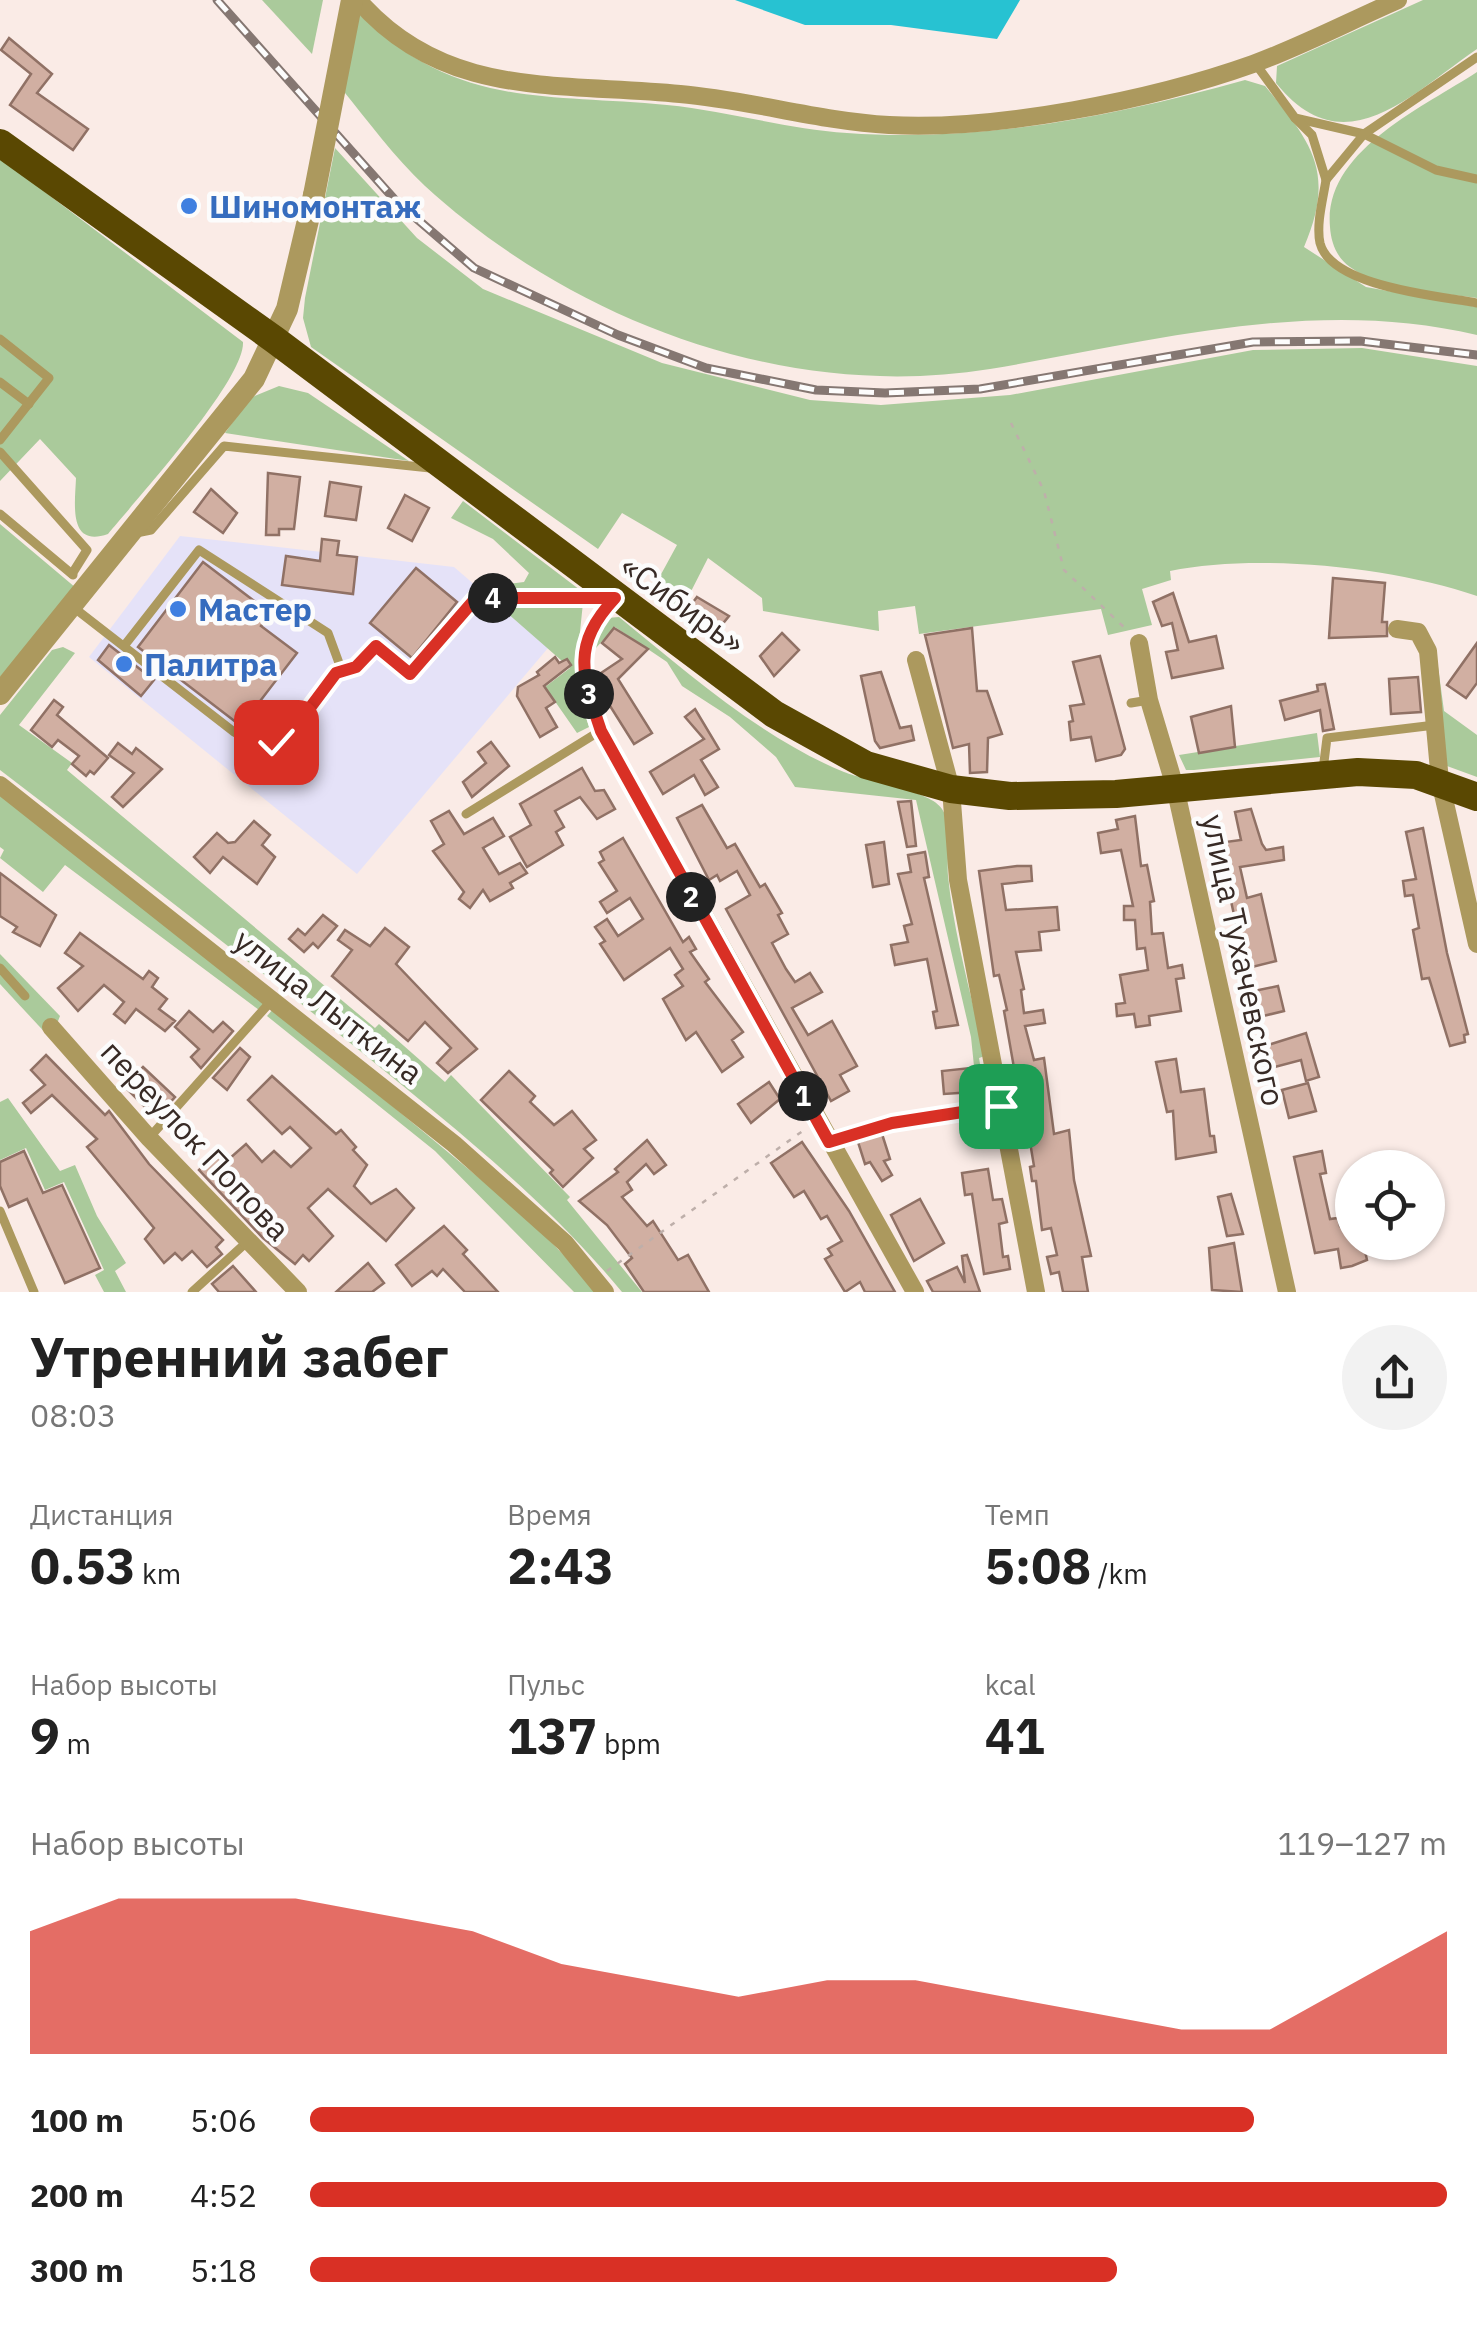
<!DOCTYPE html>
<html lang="ru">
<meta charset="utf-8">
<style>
:root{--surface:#fff;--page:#f2f2f2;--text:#222;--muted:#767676;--accent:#d93025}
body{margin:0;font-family:"IBM Plex Sans",sans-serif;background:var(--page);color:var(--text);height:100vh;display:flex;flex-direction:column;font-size:38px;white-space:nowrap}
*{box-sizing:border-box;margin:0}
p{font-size:32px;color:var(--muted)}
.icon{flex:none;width:55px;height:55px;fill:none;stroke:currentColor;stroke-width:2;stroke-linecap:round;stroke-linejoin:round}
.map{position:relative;height:1292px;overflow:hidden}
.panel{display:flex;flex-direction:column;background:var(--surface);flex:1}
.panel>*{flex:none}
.buttons{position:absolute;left:1335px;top:1150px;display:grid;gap:20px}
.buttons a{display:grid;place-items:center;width:110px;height:110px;border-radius:50%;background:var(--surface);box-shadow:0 2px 8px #0004;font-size:50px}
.pin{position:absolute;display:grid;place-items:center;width:85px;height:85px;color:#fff;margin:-42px;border-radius:20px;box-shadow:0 5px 15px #0006}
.km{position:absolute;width:50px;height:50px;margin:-25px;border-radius:50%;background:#222;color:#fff;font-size:28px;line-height:50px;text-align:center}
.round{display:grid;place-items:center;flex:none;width:105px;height:105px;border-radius:52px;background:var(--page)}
.head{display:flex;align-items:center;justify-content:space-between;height:170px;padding:0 30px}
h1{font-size:55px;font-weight:800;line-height:75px}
.metrics{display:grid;grid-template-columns:repeat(3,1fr);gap:15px;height:170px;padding:10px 30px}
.metrics div{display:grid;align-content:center}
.metrics b{font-size:50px;font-weight:800}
.metrics small{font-size:28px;font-weight:400}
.metrics p{font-size:28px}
.chart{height:280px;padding:20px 30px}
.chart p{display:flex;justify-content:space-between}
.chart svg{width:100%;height:180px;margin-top:10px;fill:var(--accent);opacity:.7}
ul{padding:0 30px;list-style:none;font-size:32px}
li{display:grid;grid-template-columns:160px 120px 1fr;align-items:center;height:75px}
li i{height:25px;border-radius:12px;background:var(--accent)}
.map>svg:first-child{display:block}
</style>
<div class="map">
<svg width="1477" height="1292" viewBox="0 0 1477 1292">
<rect width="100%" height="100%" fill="#faebe6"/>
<polygon fill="#e5e2f8" points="180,536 454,567 548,648 357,874 89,657"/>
<g fill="#aaca9b">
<polygon points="262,0 323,0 312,54"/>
<path d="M1423 0H1477V49C1411 94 1344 168 1276 83L1277 66Z"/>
<path d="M356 11C455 109 540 93 667 105 728 111 786 129 847 133 982 143 1115 116 1245 80L1265 86C1312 143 1336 172 1304 247L1366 287 1477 307V335C1312 296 1153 342 990 369 787 402 574 322 425 186 394 157 368 121 341 88Z"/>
<path d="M1477 72V298C1437 292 1383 291 1350 267 1337 258 1331 243 1330 227 1323 151 1424 107 1477 72Z"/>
<path d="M335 148 417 238 483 289 662 363 810 400 881 405 1010 395 1253 350 1362 348 1477 366V596C1392 567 1258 553 1170 571L1171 580 1142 589 1152 625 1108 635 1101 609 919 634 915 606 878 611 879 631 763 611 762 598 708 558 681 611 653 589 677 545 622 513 598 549 311 347 303 318 305 298Z"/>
<path d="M0 158 243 342C245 380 136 500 108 534 68 548 75 504 76 478L40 439 0 481Z"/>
<polygon points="279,386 308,393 409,461 225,433 250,398"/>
<polygon points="463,501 584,593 575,680 589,727 577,733 545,687 570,668 490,598 499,585 524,582 529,573 493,539 451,518"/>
<polygon points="0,524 76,588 0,677"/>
<path d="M619 617C688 673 761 738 844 772 866 781 932 791 942 809 954 828 946 855 948 876 954 936 972 997 985 1056L979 1058 987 1104 978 1105 971 1037 916 800 795 787 776 757 730 717 682 686 667 662 615 627 595 649 592 662 598 628 607 618Z"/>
<path d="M63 647 75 653 19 725 72 763 67 770 375 1028 379 1024 445 1082 451 1075 570 1197 567 1200 642 1292H622C547 1201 456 1129 365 1055 245 958 123 864 0 770V715L52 650Z"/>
<polygon points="1436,652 1444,711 1477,735 1477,777 1447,766"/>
<polygon points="1317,733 1320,757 1194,770 1186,770 1179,755"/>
<polygon points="0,794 266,1001 259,1010 65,865 43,892 0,858 4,850 0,847"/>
<polygon points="0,954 60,1016 51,1039 0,984"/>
<polygon points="274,1008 530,1220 599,1292 574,1292 435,1151 267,1016"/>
<polygon points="8,1098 60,1171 75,1165 97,1216 126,1263 115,1271 126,1292 104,1292 95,1275 104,1270 64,1182 45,1190 26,1148 0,1160 0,1102"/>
</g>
<polygon fill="#27c2d2" points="735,0 1020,0 997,39 891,25 805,25"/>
<g fill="#d1afa2" stroke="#907165" stroke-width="2.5">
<polygon points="9,38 52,74 37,93 88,129 73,150 10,105 31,74 1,50"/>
<polygon points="268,473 300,477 294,529 279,529 279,535 266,535"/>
<polygon points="330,482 361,487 356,520 325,516"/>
<polygon points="211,489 237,513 223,533 194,512"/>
<polygon points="405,495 429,508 412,541 388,528"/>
<polygon points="322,539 339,541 337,555 357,557 353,594 282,585 286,556 320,561"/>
<polygon points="203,562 270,613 261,626 297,653 241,726 138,647"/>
<polygon points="416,568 457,602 412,658 370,623"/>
<polygon points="1333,578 1385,583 1382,622 1387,622 1387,636 1329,638"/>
<polygon points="1173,593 1189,642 1216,636 1223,668 1172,678 1166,652 1178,650 1172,623 1162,626 1153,602"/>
<polygon points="697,597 729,616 716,632 687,610"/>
<polygon points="614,628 648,649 618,679 652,733 634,744 605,698 598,675 622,659 602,643"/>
<polygon points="972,628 977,691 987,691 1002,734 988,738 987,772 970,773 969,744 953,748 925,635"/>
<polygon points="782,633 799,650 774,676 760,656"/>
<polygon points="1477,643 1477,683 1466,698 1447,685"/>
<polygon points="109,645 154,680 141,696 98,660"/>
<polygon points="1100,656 1125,749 1121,755 1096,761 1091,737 1071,740 1069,722 1073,721 1070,706 1084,704 1073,662"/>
<polygon points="555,657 559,663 567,659 571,665 544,686 555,702 546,708 557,727 540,737 517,696 518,687 539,675 537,672"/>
<polygon points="881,672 900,728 911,726 914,740 880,748 875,741 861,676"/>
<polygon points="1418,677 1421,712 1391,714 1389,679"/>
<polygon points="1325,684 1334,729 1323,731 1320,710 1285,720 1280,701 1318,691 1317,685"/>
<polygon points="54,700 63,707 57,715 108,758 94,774 90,771 86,776 72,764 79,756 58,740 52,747 31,730"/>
<polygon points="1231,706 1235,747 1199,753 1191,717"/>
<polygon points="695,709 719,749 701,760 718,787 705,795 694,775 663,794 650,772 704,739 685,717"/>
<polygon points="491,742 509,766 472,797 463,782 486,763 478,752"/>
<polygon points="118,743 132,754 136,748 162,769 123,807 112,797 134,773 109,755"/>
<polygon points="582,768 595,791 604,790 615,809 597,819 580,797 555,811 564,827 556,832 563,845 527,867 510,837 531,825 520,804"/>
<polygon points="911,801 916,846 907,847 898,802"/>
<polygon points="702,805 727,848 735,844 760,887 765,884 782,913 778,915 788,934 772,943 786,969 795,982 810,973 822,992 792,1008 808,1035 832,1021 857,1066 840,1075 849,1091 831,1101 726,909 750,895 737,871 720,881 717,875 709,880 677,818"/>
<polygon points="1251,809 1262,844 1266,850 1283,847 1284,860 1240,867 1247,898 1261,894 1276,961 1248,968 1241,940 1234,941 1231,929 1237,928 1218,843 1241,840 1235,812"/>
<polygon points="449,811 464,834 493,818 504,836 483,848 499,874 520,863 527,873 510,883 513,888 490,901 483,890 470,908 459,899 464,892 433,851 444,844 431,821"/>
<polygon points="1135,816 1141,866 1147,865 1154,901 1150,902 1152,934 1163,933 1168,968 1182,965 1184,978 1176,979 1181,1011 1149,1016 1150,1025 1136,1027 1134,1014 1117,1016 1116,1004 1125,1003 1120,975 1148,970 1145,948 1137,949 1135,920 1124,920 1124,906 1133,906 1121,850 1101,853 1098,833 1118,829 1116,820"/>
<polygon points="254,821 270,835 262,845 275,857 257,884 223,857 210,873 194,857 217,833 228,843 235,842"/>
<polygon points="1423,828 1447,953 1468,1034 1464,1035 1465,1042 1450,1046 1429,978 1422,979 1413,930 1419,928 1413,895 1405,896 1403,881 1416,879 1406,832"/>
<polygon points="623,838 683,942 689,937 696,949 690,952 709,979 705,982 743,1032 732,1040 743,1057 722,1072 696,1032 686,1040 663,999 683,986 675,975 683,969 670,948 624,980 600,944 605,941 595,927 607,919 618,936 643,919 630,898 607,913 600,902 617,891 599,863 604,860 600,852"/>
<polygon points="884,842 889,884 873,887 866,845"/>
<polygon points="925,852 929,877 924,878 958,1025 936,1028 933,1012 937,1011 927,959 895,965 891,945 908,942 904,926 912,924 898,874 911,872 908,855"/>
<polygon points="1017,866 1031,866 1032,881 1002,884 1006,910 1057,907 1059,930 1039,932 1041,950 1016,952 1024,989 1021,990 1024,1013 1043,1010 1045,1023 1025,1026 1034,1060 1044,1058 1054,1134 1069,1130 1074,1180 1091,1256 1082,1257 1088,1292 1063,1292 1059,1272 1051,1274 1047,1257 1057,1255 1051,1228 1042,1230 1036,1181 1032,1181 1030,1167 1034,1166 1029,1136 1026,1136 1004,1011 1007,1010 999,975 994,976 979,871"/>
<polygon points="0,873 56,915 40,946 13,932 17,927 0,916"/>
<polygon points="323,915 337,926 318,948 313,943 304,952 289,939 298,929 305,935"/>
<polygon points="385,928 409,947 396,964 477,1049 448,1073 437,1063 451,1048 425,1022 408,1041 332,976 352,950 338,940 345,930 370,946"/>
<polygon points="80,933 143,979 149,971 158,978 152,987 167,999 159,1009 175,1021 165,1031 136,1009 125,1023 114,1014 124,1002 104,985 78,1011 58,988 83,966 65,953"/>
<polygon points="1278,986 1284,1011 1259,1017 1254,991"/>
<polygon points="189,1011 213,1032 223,1022 233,1031 201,1068 191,1057 199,1049 175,1027"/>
<polygon points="1306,1033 1319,1077 1306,1081 1301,1060 1271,1068 1265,1046"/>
<polygon points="240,1048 250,1057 227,1090 213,1078"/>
<polygon points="46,1055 105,1115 109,1111 149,1164 223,1240 216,1247 222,1254 207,1267 192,1251 182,1260 175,1253 164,1263 145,1239 154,1228 87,1147 97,1139 52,1095 31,1113 23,1103 45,1085 31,1070"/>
<polygon points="1176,1059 1181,1092 1204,1089 1210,1136 1214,1136 1216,1152 1176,1159 1173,1111 1167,1112 1156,1062"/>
<polygon points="143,1067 175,1097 156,1118 124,1086"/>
<polygon points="970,1068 973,1092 944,1094 942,1071"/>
<polygon points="509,1071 535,1096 530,1102 554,1125 572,1111 596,1140 584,1149 593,1158 563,1187 550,1173 553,1170 481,1100"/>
<polygon points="272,1076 336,1134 341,1130 356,1147 353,1150 367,1165 354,1186 371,1204 396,1189 414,1208 386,1241 328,1189 308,1208 333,1236 309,1261 303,1255 295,1264 263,1238 199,1170 215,1153 221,1160 225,1155 229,1159 246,1144 262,1162 274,1151 291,1167 311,1148 290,1127 282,1134 248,1100"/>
<polygon points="769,1082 780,1099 751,1123 738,1104"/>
<polygon points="1308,1083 1316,1111 1289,1118 1282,1090"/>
<polygon points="882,1134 890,1159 884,1161 892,1175 882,1181 870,1162 865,1164 858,1142"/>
<polygon points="647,1140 666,1165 654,1174 646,1164 627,1182 632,1190 622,1197 647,1226 653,1221 678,1260 688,1255 709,1292 644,1292 625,1264 632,1258 607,1225 579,1201 618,1172 615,1169"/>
<polygon points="802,1142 849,1211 895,1292 865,1292 860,1282 845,1292 825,1259 832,1255 828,1249 842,1241 827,1216 821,1219 804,1191 794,1197 771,1163"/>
<polygon points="24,1151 43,1193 62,1185 100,1268 65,1283 27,1199 9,1207 0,1186 0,1162"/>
<polygon points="1322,1151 1326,1173 1320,1174 1330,1219 1338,1218 1340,1226 1352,1223 1352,1242 1363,1242 1367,1260 1352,1266 1341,1268 1338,1249 1315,1253 1294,1157"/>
<polygon points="988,1169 993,1200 1002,1199 1007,1222 999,1224 1003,1257 1008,1256 1010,1269 984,1274 972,1194 965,1195 962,1173"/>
<polygon points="1231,1194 1243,1234 1227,1236 1218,1197"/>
<polygon points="920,1199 944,1243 914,1261 891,1215"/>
<polygon points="444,1226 467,1250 463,1254 498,1292 465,1292 443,1269 437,1276 432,1271 412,1286 396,1265"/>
<polygon points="1234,1243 1242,1292 1212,1290 1209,1248"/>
<polygon points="967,1255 980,1292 933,1292 927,1281 957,1267 965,1283 962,1256"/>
<polygon points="368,1263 384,1283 372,1292 336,1292"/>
<polygon points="233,1266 256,1292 219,1292 212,1284"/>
</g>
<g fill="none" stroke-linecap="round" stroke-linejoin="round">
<g stroke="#beafaa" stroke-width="2.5" stroke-dasharray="5 8" stroke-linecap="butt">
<polyline points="1011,423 1044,491 1064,570 1128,631"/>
<polyline points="607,1271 804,1130"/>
</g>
<g stroke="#ac995e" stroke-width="9">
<polyline points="1255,63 1295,118 1364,134 1436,170 1477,179"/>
<polyline points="1295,118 1312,135 1326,180 1364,134 1477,57"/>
<path d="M1326 180C1323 199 1316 224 1320 243 1331 287 1440 296 1477 303"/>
<polyline points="0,339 49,378 0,440"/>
<polyline points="0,382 29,404"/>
<polyline points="0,452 87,550 72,574"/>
<polyline points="0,514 73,575"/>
<polyline points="136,533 151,530 224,446 430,468"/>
<path d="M73 607 234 732C272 756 289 735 312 704 322 691 335 679 339 663L328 633 199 550 124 646"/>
<polyline points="336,673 356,667 376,646 411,675 477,598 609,599"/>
<polyline points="1131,703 1149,700"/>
<polyline points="1323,770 1327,738 1435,725"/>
<polyline points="466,814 600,731"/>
<polyline points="0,968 25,996"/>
<polyline points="149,1138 273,999"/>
<polyline points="831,1141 892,1123 1001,1106"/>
<polyline points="0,1211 34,1292"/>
<polyline points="192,1292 248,1241"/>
</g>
<g stroke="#ac995e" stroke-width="18">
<path d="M358 0C445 100 560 82 680 94 750 100 819 121 889 125 996 131 1152 100 1253 64 1302 46 1350 21 1398 0"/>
<path d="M615 599C571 644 582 675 601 731L915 1292"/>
<polyline points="1397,629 1418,632 1428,651 1440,781 1477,944"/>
<polyline points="1139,643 1149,700 1175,787 1287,1292"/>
<polyline points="916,660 951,789 958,880 1036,1292"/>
<polyline points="0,785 454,1144 565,1243 605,1292"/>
<polyline points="51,1027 149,1138 298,1292"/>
</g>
<polyline stroke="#ac995e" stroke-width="22" points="0,694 254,379 287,309 314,195"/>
<polyline stroke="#5a4802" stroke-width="28" points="0,143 275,340 774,714 866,765 951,789 1010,796 1116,794 1358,772 1416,775 1477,797"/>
<g stroke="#857772" stroke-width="9">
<polyline id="rail" points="217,0 395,200 474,268 618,335 706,368 816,390 885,393 980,389 1253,342 1360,341 1477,355"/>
</g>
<use href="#rail" stroke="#fcfcfc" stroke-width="5" stroke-dasharray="15" stroke-linecap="butt"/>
<polyline stroke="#ac995e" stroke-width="22" points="314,195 352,0"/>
</g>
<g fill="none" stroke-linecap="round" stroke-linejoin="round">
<g stroke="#fff" stroke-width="20">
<path id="route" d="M276 742 289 736 336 673 356 667 376 646 410 674 476 598H615C571 645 582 675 601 731L829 1142 892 1123 1001 1106"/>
</g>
<use href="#route" stroke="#d93025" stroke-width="12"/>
</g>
<g fill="#3f7fe0" stroke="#fcfcfc" stroke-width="4">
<circle cx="189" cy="206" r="10"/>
<circle cx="178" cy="609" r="10"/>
<circle cx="124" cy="664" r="10"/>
</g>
<g text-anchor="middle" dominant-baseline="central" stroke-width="9" stroke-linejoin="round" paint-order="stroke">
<g font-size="32" font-weight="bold" fill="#366cbe" stroke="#fcfcfc" text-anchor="start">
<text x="209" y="206">Шиномонтаж</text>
<text x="198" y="609">Мастер</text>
<text x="144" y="664">Палитра</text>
</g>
<g font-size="32" fill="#372a25" stroke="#fcfcfc">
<text transform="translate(683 604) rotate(36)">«Сибирь»</text>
<text transform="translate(1244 960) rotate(78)">улица Тухачевского</text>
<text transform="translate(329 1006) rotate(38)">улица Лыткина</text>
<text transform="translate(196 1140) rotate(47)">переулок Попова</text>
</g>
</g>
</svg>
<div class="buttons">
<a><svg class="icon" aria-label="locate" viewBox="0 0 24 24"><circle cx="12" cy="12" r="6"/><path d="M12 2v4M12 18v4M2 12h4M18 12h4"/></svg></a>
</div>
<div class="pin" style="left:1001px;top:1106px;background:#1e9e55"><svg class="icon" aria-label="arrive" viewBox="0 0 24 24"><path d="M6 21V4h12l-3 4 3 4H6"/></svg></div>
<div class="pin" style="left:276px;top:742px;background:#d93025"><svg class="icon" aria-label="check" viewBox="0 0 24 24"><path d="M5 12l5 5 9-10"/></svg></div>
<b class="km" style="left:803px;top:1096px">1</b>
<b class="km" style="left:691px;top:897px">2</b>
<b class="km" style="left:589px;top:694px">3</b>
<b class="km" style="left:493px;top:598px">4</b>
</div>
<section class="panel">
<div class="head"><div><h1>Утренний забег</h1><p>08:03</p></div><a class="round"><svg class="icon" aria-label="share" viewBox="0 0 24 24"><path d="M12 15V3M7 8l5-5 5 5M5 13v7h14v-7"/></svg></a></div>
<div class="metrics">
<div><p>Дистанция</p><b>0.53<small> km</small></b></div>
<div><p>Время</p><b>2:43</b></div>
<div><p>Темп</p><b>5:08<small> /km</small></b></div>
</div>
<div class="metrics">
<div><p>Набор высоты</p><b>9<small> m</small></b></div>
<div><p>Пульс</p><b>137<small> bpm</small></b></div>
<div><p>kcal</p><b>41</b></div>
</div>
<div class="chart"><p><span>Набор высоты</span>119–127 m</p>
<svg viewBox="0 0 160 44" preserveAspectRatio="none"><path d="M0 44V14L10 6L20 6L30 6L40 10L50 14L60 22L70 26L80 30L90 26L100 26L110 30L120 34L130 38L140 38L150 26L160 14V44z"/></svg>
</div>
<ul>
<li><b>100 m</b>5:06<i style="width:83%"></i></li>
<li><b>200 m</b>4:52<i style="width:100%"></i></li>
<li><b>300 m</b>5:18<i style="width:71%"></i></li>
</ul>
</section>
